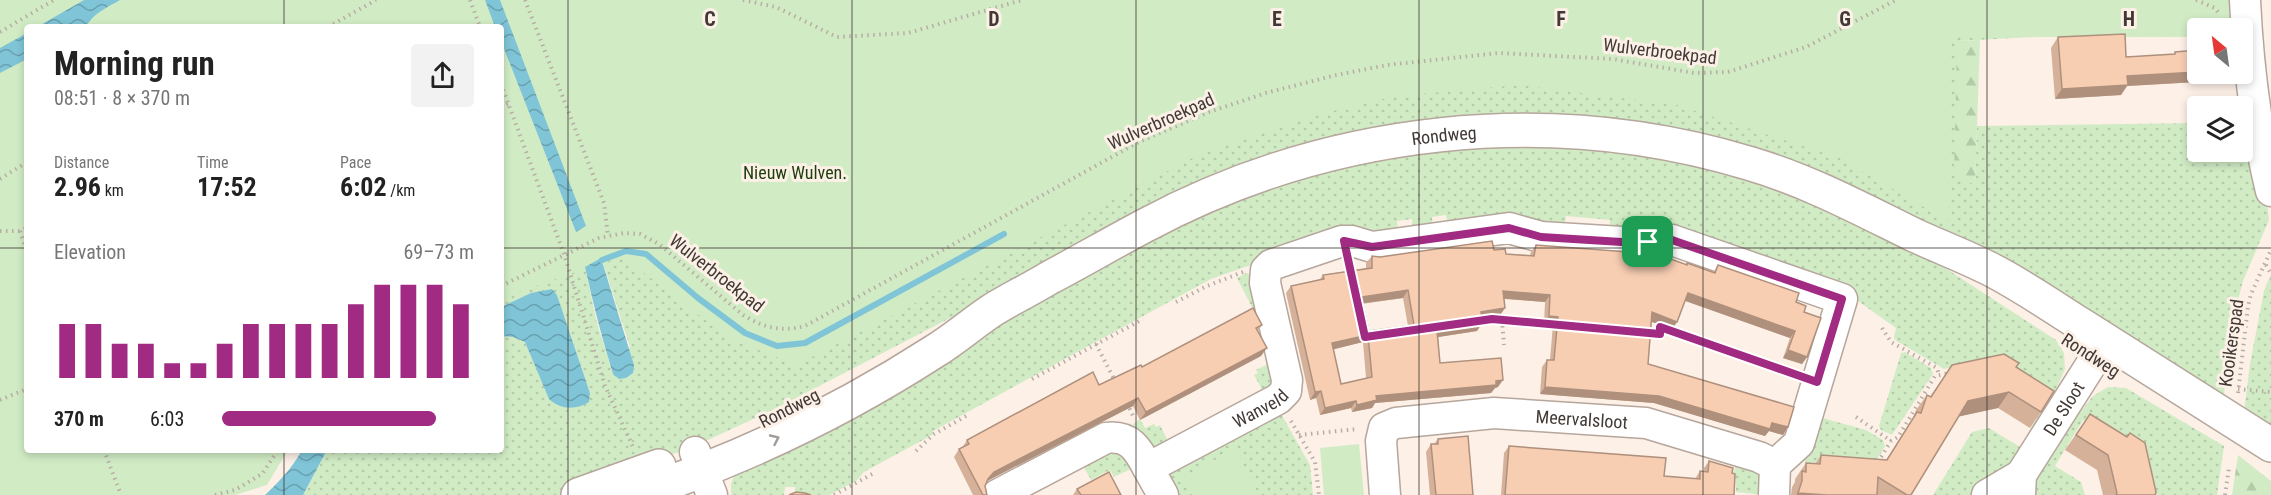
<!DOCTYPE html>
<meta charset="utf-8">
<style>
:root{--surface:#fff;--page:#f2f2f2;--text:#222;--muted:#767676;--accent:#a12a82}
body{margin:0;font-family:"Roboto Condensed",sans-serif;background:var(--page);color:var(--text);height:100vh;display:flex;flex-direction:column;font-size:22px;white-space:nowrap}
*{box-sizing:border-box;margin:0}
p{font-size:20px;color:var(--muted)}
.icon{flex:none;width:33px;height:33px;fill:none;stroke:currentColor;stroke-width:2;stroke-linecap:round;stroke-linejoin:round}
.map{position:relative;flex:1;overflow:hidden}
.drawer{position:absolute;left:24px;top:24px;width:480px;height:429px;display:flex;flex-direction:column;background:var(--surface);border-radius:6px;box-shadow:0 3px 9px #0003}
.drawer>*{flex:none}
.needle{width:39px;rotate:331deg}
.controls{position:absolute;left:2187px;top:18px;display:grid;gap:12px}
.controls a{display:grid;place-items:center;width:66px;height:66px;border-radius:6px;background:var(--surface);box-shadow:0 3px 9px #0003;font-size:30px}
.pin{position:absolute;display:grid;place-items:center;width:51px;height:51px;color:#fff;margin:-26px;border-radius:12px;box-shadow:0 3px 9px #0006}
.round{display:grid;place-items:center;flex:none;width:63px;height:63px;border-radius:6px;background:var(--page)}
.overview{display:flex;align-items:center;justify-content:space-between;height:102px;padding:0 30px}
h1{font-size:33px;font-weight:700;line-height:45px}
.figures{display:grid;grid-template-columns:repeat(3,1fr);gap:9px;height:102px;padding:6px 30px}
.figures div{display:grid;align-content:center}
.figures b{font-size:26px;font-weight:700}
.figures small{font-size:16px;font-weight:400}
.figures p{font-size:16px}
.chart{height:168px;padding:12px 30px}
.chart p{display:flex;justify-content:space-between}
.chart svg{width:100%;height:108px;margin-top:6px;stroke:var(--accent);stroke-width:6}
ul{padding:0 30px;list-style:none;font-size:20px}
li{display:grid;grid-template-columns:96px 72px 1fr;align-items:center;height:45px}
li i{height:15px;border-radius:8px;background:var(--accent)}
.map>svg:first-child{display:block}
</style>
<div class="map">
<svg width="2271" height="495" viewBox="0 0 2271 495">
<defs>
<pattern id="grass-dots" width="8" height="8" patternUnits="userSpaceOnUse" patternTransform="scale(1.5)"><rect width="8" height="8" fill="#d1ecc5"/><path d="M2 2h.1M6 6h.1" fill="none" stroke="#b4cbaa" stroke-width="1.8" stroke-linecap="round"/></pattern>
<pattern id="forest-firs" width="22" height="20" patternUnits="userSpaceOnUse" patternTransform="scale(1.5)"><rect width="22" height="20" fill="#d1ecc5"/><path d="M5 1l3.5 6h-7zM16 11l3.5 6h-7z" fill="#b4cbaa"/></pattern>
<pattern id="water-waves" width="16" height="10" patternUnits="userSpaceOnUse" patternTransform="scale(1.5)"><rect width="16" height="10" fill="#7fc5d7"/><path d="M0 5q4-4 8 0t8 0" fill="none" stroke="#69a1af"/></pattern>
</defs>
<rect width="100%" height="100%" fill="#fdf0e7"/>
<g fill="url(#grass-dots)" fill-rule="evenodd">
<path d="M2198 28 2197 37H2036L1957 41 1975 185 1977 126 2197 123 2198 152H2242L2243 122 2266 193 2269 220 2243 281 2237 304 2222 407 1977 252 1581 118 1473 115 1373 127 1266 160 1037 273 775 409 695 446 560 495H303L327 450H501V336L513 337 525 342 532 357 590 393 557 295 552 290 531 293 501 307V201L1288 37ZM602 260 630 347 613 374 597 323 585 267Z"/>
<polygon points="1597,144 1759,178 1919,251 2056,340 2064,353 2065,369 2051,400 2019,461 1970,495 1933,495 1972,432 1989,428 2020,447 2048,399 1995,358 1944,369 1895,340 1894,337 1896,328 1851,296 1609,234 1610,220 1566,216 1564,231 1449,230 1446,215 1432,217 1433,228 1413,231 1412,219 1397,221 1399,237 1345,232 1211,279 933,431 932,435 864,472 856,481 829,495 795,495 795,487 785,487 784,495 731,495 731,484 735,472 1208,206 1395,150"/>
<polygon points="1246,273 1249,274 1252,284 1280,376 1264,393 1254,375 1258,373 1256,370 1268,364 1257,317 1237,278"/>
<polygon points="2271,274 2271,438 2243,420 2250,364 2264,291"/>
<polygon points="1905,352 1931,368 1933,374 1892,435 1881,430 1879,426 1901,353"/>
<polygon points="2108,387 2126,388 2224,446 2217,495 2153,495 2109,438 2083,420 2055,466 2081,482 2085,495 2029,495 2048,453 2093,396"/>
<polygon points="1280,412 1310,465 1313,495 1171,495 1164,474"/>
<polygon points="1819,417 1866,430 1883,440 1885,446 1874,464 1867,467 1807,463 1803,460 1803,454"/>
<polygon points="1140,419 1145,428 1154,424 1156,427 1160,425 1169,443 1165,448 1150,448 1152,443 1146,438 1139,439 1133,424"/>
<polygon points="1112,446 1135,467 1114,477 1110,470 1091,480 1082,464"/>
<polygon points="1737,461 1759,464 1764,495 1736,492 1736,480 1733,476"/>
</g>
<g fill="url(#forest-firs)">
<polygon points="1980,40 1975,185 1954,175 1957,41"/>
<polygon points="2238,455 2271,481 2271,495 2232,495"/>
</g>
<g fill="#d1ecc5">
<polygon points="0,0 2233,0 2234,28 2198,28 2197,34 1951,36 1948,221 1839,158 1677,105 1519,85 1396,96 1316,115 1202,153 797,365 730,339 622,256 513,294 501,300 501,27 27,27 27,450 288,450 267,485 235,495 0,495"/>
<polygon points="1359,444 1364,495 1324,495 1320,448"/>
<polygon points="1235,449 1259,495 1192,495 1183,477"/>
</g>
<g fill="url(#water-waves)">
<path d="M84 0H120C108 7 92 14 86 27H37Z"/>
<polygon points="485,0 500,0 586,226 576,232 501,41 501,27 495,27"/>
<polygon points="27,33 27,59 0,73 0,48"/>
<path d="M601 258 634 365 633 373 626 378 619 379 613 374C602 339 593 303 585 267Z"/>
<path d="M552 289 557 295 590 393 589 402C577 410 560 410 549 399L525 342 513 337 501 336V307L531 293Z"/>
<path d="M302 450H327L303 495H265C280 481 292 468 302 450Z"/>
</g>
<g fill="none" stroke-linecap="round" stroke-linejoin="round">
<polyline stroke="#7fc5d7" stroke-width="6" points="602,260 626,251 646,254 698,298 745,333 777,346 805,343 1004,234"/>
<g stroke="#b6a69c" stroke-width="33">
<g id="minor">
<path d="M2245 0C2248 65 2256 129 2271 191"/>
<polyline points="695,452 712,495"/>
<path d="M997 495 1106 438C1130 435 1138 449 1148 468"/>
<path id="s1" d="M1163 495 1148 468 1278 399 1286 391 1287 380 1265 283 1266 270 1271 265 1342 241H1352L1372 247 1509 228 1541 237 1638 243 1659 239 1672 240 1842 299 1799 443 1775 465 1774 495"/>
<path id="s2" d="M1385 495 1381 441 1384 428 1396 423 1494 413 1646 423 1759 457 1775 465"/>
<polyline points="1987,495 2021,475"/>
<path id="s3" d="M2020 495 2021 475 2106 341"/>
</g>
</g>
<g stroke="#b6a69c" stroke-width="36">
<g id="major">
<polyline points="578,495 659,466"/>
<path id="s4" d="M634 495C740 460 842 411 935 351 956 338 974 322 994 309 1012 298 1031 289 1049 278 1081 261 1112 243 1144 226 1329 127 1547 103 1748 163 1807 180 1859 208 1914 235 1938 246 1964 256 1988 268 2020 284 2050 305 2080 324 2144 364 2207 405 2271 445"/>
</g>
</g>
<g stroke="#b8ada6" stroke-width="4" stroke-dasharray="1.5 4.5" stroke-linecap="butt">
<polyline points="470,0 480,27"/>
<polyline points="525,0 604,203 608,236"/>
<polyline points="743,0 776,7 837,37 908,33 1022,0"/>
<polyline points="2196,0 2215,8 2220,15"/>
<polyline points="328,27 376,0"/>
<polyline points="0,32 54,0"/>
<polyline points="501,84 564,254 605,386 634,449"/>
<polyline points="501,107 508,104"/>
<polyline points="0,179 27,162"/>
<polyline points="0,231 20,231 27,228"/>
<polyline points="20,231 27,253"/>
<polyline points="2266,265 2271,274"/>
<path d="M501 286 599 238 624 233 640 234 659 244 743 315C764 328 781 332 805 326L1139 142 1209 112 1266 93 1332 76 1387 65 1499 53 1613 59 1694 73 1728 72 1806 47 1896 0"/>
<polyline points="1176,302 1207,286 1243,272"/>
<polyline points="1502,320 1504,345"/>
<polyline points="1480,321 1492,319 1556,326"/>
<polyline points="1660,327 1794,374"/>
<polyline points="1882,328 1891,342 1937,368 1939,375"/>
<polyline points="1647,333 1660,335 1661,322"/>
<polyline points="1096,344 1115,381"/>
<polyline points="1032,379 1143,319"/>
<polyline points="2238,389 2271,392"/>
<polyline points="2238,393 2248,306 2251,294 2271,250"/>
<polyline points="0,400 27,389"/>
<polyline points="1127,403 1134,418"/>
<polyline points="1856,417 1891,441"/>
<polyline points="1291,421 1315,462 1319,495"/>
<polyline points="1299,435 1358,429"/>
<polyline points="104,450 121,495"/>
<polyline points="916,451 934,434 968,415"/>
<polyline points="1878,462 1891,441 1898,437 1935,376 1950,373"/>
<polyline points="215,495 235,490 262,474 278,450"/>
<polyline points="834,495 874,473"/>
<polyline points="2225,495 2229,468"/>
</g>
<use href="#minor" stroke="#fff" stroke-width="30"/>
<use href="#major" stroke="#fff" stroke-width="33"/>
</g>
<g fill="#d5b19a" fill-rule="evenodd">
<polygon points="2058,37 2126,57 2174,54 2175,52 2214,81 2127,86 2121,95 2055,99 2051,48"/>
<path d="M1536 245 1657 254 1686 265 1713 273 1718 265 1796 302 1804 312 1807 357 1802 364 1783 358 1790 338 1685 301 1677 322 1672 329 1651 321 1648 364 1788 427 1783 435 1769 431 1765 436 1654 403 1540 394 1542 367 1547 360H1550L1553 324H1544L1545 302 1504 299 1505 308 1500 315 1482 319V323L1477 331 1438 337 1440 363 1498 387 1495 388 1491 393 1375 403 1372 408 1352 412 1351 408 1320 415 1316 398 1310 400 1286 293 1291 286 1320 279 1323 275 1366 268V263L1372 256 1380 257 1494 250 1506 254 1530 255 1531 252ZM1403 298 1408 326 1369 331 1362 304ZM1363 342 1366 378 1341 384 1333 349Z"/>
<polygon points="1262,325 1258,331 1261,356 1140,420 1133,406 989,480 986,482 985,486 987,495 973,495 954,457 959,449 962,448 967,440 1142,367"/>
<polygon points="1952,365 2016,367 2041,412 2030,428 1998,408 1959,416 1911,495 1791,495 1792,487 1795,482 1795,479 1806,463 1815,464 1821,455 1886,460 1913,418 1916,410 1927,395 1930,397"/>
<polygon points="2090,414 2155,495 2103,495 2097,470 2065,450"/>
<polygon points="1438,439 1473,495 1430,495 1426,452 1431,444 1434,444"/>
<polygon points="1509,446 1664,476 1695,479 1700,471 1704,471 1704,468 1709,461 1732,473 1734,495 1501,495 1504,453"/>
<polygon points="1077,489 1121,495 1073,495"/>
</g>
<g fill="#ae907d">
<polygon points="2198,72 2198,74 2219,74 2214,81 2127,86 2121,95 2055,99 2062,89 2127,76"/>
<polygon points="1408,290 1403,298 1356,304 1361,297"/>
<polygon points="1503,291 1550,295 1545,302 1498,298"/>
<polygon points="1688,293 1795,331 1790,338 1683,300"/>
<polygon points="1505,308 1500,315 1476,320 1481,312"/>
<polygon points="1652,312 1677,322 1672,329 1646,320"/>
<polygon points="1549,316 1558,317 1553,324 1544,324"/>
<polygon points="1482,323 1477,331 1432,338 1437,331"/>
<polygon points="1368,335 1363,342 1327,351 1332,343"/>
<polygon points="1267,348 1261,356 1140,420 1146,412"/>
<polygon points="1788,350 1807,357 1802,364 1783,358"/>
<polygon points="1503,380 1498,387 1495,388 1491,393 1375,403 1372,408 1352,412 1357,405 1376,396"/>
<polygon points="1545,387 1659,396 1788,427 1783,435 1769,431 1765,436 1654,403 1540,394"/>
<polygon points="1321,391 1316,398 1310,400 1315,392"/>
<polygon points="2009,392 1998,408 1957,417 1968,401"/>
<polygon points="1138,398 1133,406 989,480 982,486 994,472"/>
<polygon points="1356,401 1351,408 1320,415 1325,408"/>
<polygon points="1798,493 1827,495 1796,495"/>
</g>
<g fill="#f8ceb3" stroke="#ae907d" stroke-width="1.5" fill-rule="evenodd">
<polygon points="2125,34 2126,57 2175,54 2175,52 2198,50 2198,72 2127,76 2128,85 2062,89 2058,37"/>
<path d="M1492 241 1494 250 1505 249 1506 254 1534 256 1536 245 1642 253 1657 251V254L1687 265V263L1715 273 1718 265 1799 293 1796 302 1806 306 1804 312 1821 318 1807 357 1788 350 1795 331 1688 293 1677 322 1652 312 1648 364 1794 407 1788 427 1772 423 1770 429 1659 396 1545 387 1547 360H1554L1558 317 1549 316 1550 295 1503 291 1505 308 1481 312 1482 323 1437 331 1440 363 1501 358 1503 380 1496 381V385L1376 396 1377 400 1357 405 1356 401 1325 408 1321 391 1315 392 1291 286 1324 279 1323 275 1372 268V256L1380 257ZM1408 290 1414 325 1369 331 1361 297ZM1368 335 1372 377 1341 384 1332 343Z"/>
<polygon points="1253,308 1262,325 1256,328 1267,348 1146,412 1138,398 994,472 988,479 985,486 987,495 983,495 959,449 969,444 967,440 1093,372 1099,385 1141,365 1142,367"/>
<polygon points="2004,354 2019,363 2016,367 2054,391 2041,412 2009,392 1968,401 1911,495 1907,495 1878,477 1877,495 1827,495 1798,493 1802,481 1802,471 1806,472 1806,463 1820,464 1821,455 1887,460 1917,412 1921,413 1927,395 1931,397 1952,365"/>
<polygon points="2090,414 2127,437 2130,433 2145,443 2156,492 2155,495 2116,495 2117,493 2108,455 2076,435"/>
<polygon points="1468,436 1473,495 1436,495 1431,444 1438,444 1438,439"/>
<polygon points="1509,446 1666,458 1664,476 1700,479 1700,471 1708,472 1709,461 1733,468 1732,473 1735,474 1734,495 1505,495"/>
<polygon points="1109,472 1121,495 1081,495 1077,489"/>
<polygon points="796,492 805,493 811,495 789,495"/>
</g>
<defs><path id="oneway-chevron" d="M-2-3.5L2.5 0L-2 3.5" fill="none" stroke-width="1.6" stroke-linecap="round" stroke-linejoin="round" transform="scale(1.5)"/></defs>
<use stroke="#a09c9a" href="#oneway-chevron" transform="translate(775 439) rotate(-25)"/>
<g fill="none" stroke-linecap="round" stroke-linejoin="round">
<g stroke="#fff" stroke-width="12">
<polygon id="route" points="1509,228 1541,237 1638,243 1659,239 1672,240 1842,299 1817,382 1660,327 1660,334 1492,319 1365,337 1344,241 1372,247"/>
</g>
<use href="#route" stroke="#a12a82" stroke-width="8"/>
</g>
<path fill="none" stroke="#403935" stroke-width="1.5" stroke-opacity="0.55" d="M284 0V27M568 0V495M852 0V495M1136 0V495M1419 0V495M1703 0V495M1987 0V495M0 248H27M501 248H2271M284 450V495"/>
<g text-anchor="middle" dominant-baseline="central" stroke-width="6" stroke-linejoin="round" paint-order="stroke">
<g font-size="18" fill="#403935" stroke="#fdf0e7">
<text transform="translate(1660 51) rotate(7)">Wulverbroekpad</text>
<text transform="translate(1161 121) rotate(-24)">Wulverbroekpad</text>
<text stroke="none"><textPath href="#s4" startOffset="894">Rondweg</textPath></text>
<text transform="translate(717 273) rotate(38)">Wulverbroekpad</text>
<text transform="translate(2231 343) rotate(-82)">Kooikerspad</text>
<text transform="translate(2091 355) rotate(33)">Rondweg</text>
<text stroke="none"><textPath href="#s1" startOffset="158">Wanveld</textPath></text>
<text transform="translate(789 408) rotate(-27)">Rondweg</text>
<text stroke="none"><textPath href="#s3" startOffset="99">De Sloot</textPath></text>
<text stroke="none"><textPath href="#s2" startOffset="267">Meervalsloot</textPath></text>
</g>
<g font-size="18" fill="#1e3e0d" stroke="#fdf0e7">
<text x="795" y="172">Nieuw Wulven.</text>
</g>
</g>
<g font-size="20" text-anchor="middle" font-weight="bold" fill="#403935" stroke="#fdf0e7" stroke-width="6" stroke-linejoin="round" paint-order="stroke">
<text x="710" y="26">C</text>
<text x="994" y="26">D</text>
<text x="1277" y="26">E</text>
<text x="1561" y="26">F</text>
<text x="1845" y="26">G</text>
<text x="2129" y="26">H</text>
</g>
</svg>
<div class="controls">
<a><svg class="needle" viewBox="-14 -14 28 28"><path d="M0-13l5 13h-10z" fill="#e53935"/><path d="M0 13l5-13h-10z" fill="#767676"/></svg></a>
<a><svg class="icon" aria-label="layers" viewBox="0 0 24 24"><path d="M12 4l9 5-9 5-9-5zM3 14l9 5 9-5"/></svg></a>
</div>
<div class="pin" style="left:1648px;top:242px;background:#1e9e55"><svg class="icon" aria-label="arrive" viewBox="0 0 24 24"><path d="M6 21V4h12l-3 4 3 4H6"/></svg></div>
<section class="drawer">
<div class="overview"><div><h1>Morning run</h1><p>08:51 · 8 × 370 m</p></div><a class="round"><svg class="icon" aria-label="share" viewBox="0 0 24 24"><path d="M12 15V3M7 8l5-5 5 5M5 13v7h14v-7"/></svg></a></div>
<div class="figures">
<div><p>Distance</p><b>2.96<small> km</small></b></div>
<div><p>Time</p><b>17:52</b></div>
<div><p>Pace</p><b>6:02<small> /km</small></b></div>
</div>
<div class="chart"><p><span>Elevation</span>69–73 m</p>
<svg viewBox="0 0 160 44" preserveAspectRatio="none"><path d="M5 44V22M15 44V22M25 44V30M35 44V30M45 44V38M55 44V38M65 44V30M75 44V22M85 44V22M95 44V22M105 44V22M115 44V14M125 44V6M135 44V6M145 44V6M155 44V14"/></svg>
</div>
<ul>
<li><b>370 m</b>6:03<i style="width:85%"></i></li>
</ul>
</section>
</div>
